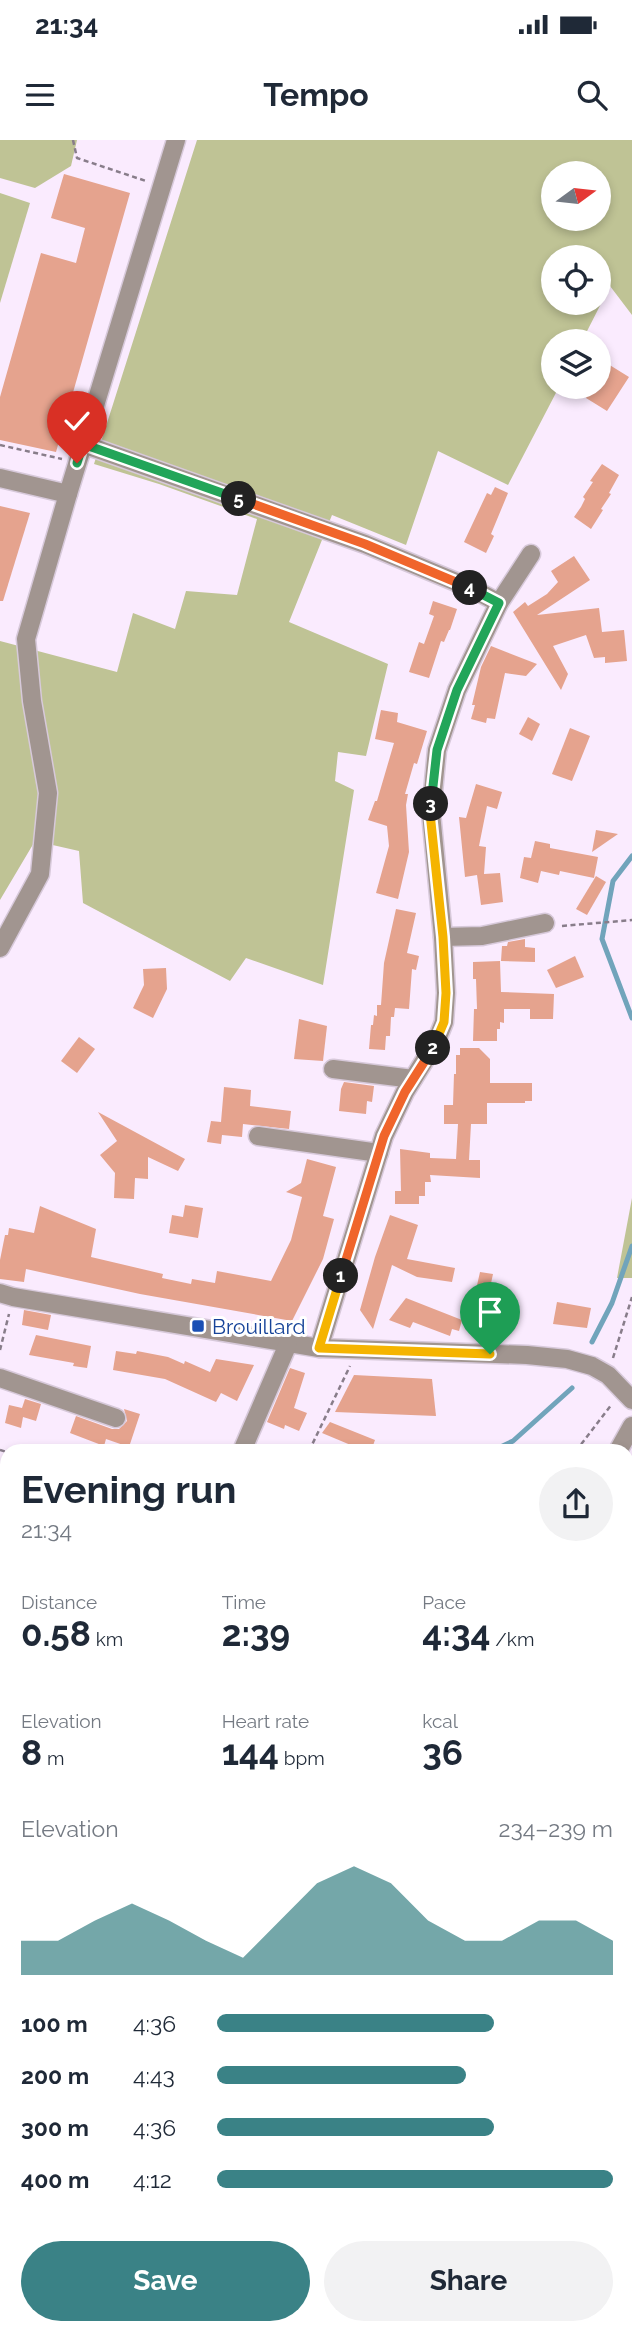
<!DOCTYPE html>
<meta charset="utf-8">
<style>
:root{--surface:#fff;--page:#f2f2f3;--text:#1f2937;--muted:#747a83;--accent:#3a8286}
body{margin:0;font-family:Raleway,sans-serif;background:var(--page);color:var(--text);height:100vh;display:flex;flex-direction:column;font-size:26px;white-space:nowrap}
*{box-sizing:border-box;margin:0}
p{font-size:23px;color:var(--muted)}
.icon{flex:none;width:38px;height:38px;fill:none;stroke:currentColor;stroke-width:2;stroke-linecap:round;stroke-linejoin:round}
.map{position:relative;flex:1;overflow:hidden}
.drawer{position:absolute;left:0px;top:1304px;width:634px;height:891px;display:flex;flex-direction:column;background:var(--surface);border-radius:21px 21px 0 0;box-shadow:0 4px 10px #0003}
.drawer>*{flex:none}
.needle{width:46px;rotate:75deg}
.controls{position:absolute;left:541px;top:21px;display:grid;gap:14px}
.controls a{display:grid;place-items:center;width:70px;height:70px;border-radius:50%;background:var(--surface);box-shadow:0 4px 10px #0003;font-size:35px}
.pin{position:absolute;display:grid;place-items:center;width:60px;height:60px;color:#fff;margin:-72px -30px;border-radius:50% 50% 50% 0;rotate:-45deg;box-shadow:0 0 7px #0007}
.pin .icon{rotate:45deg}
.km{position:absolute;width:35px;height:35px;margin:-18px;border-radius:50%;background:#222;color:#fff;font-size:19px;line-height:35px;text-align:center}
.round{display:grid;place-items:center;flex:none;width:74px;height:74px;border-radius:37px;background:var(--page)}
.overview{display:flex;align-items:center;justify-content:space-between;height:119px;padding:0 21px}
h1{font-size:38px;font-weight:700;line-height:52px}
.stats{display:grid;grid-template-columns:repeat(3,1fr);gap:10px;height:119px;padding:7px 21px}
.stats div{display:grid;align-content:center}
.stats b{font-size:35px;font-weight:700}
.stats small{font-size:19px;font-weight:400}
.stats p{font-size:19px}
.chart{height:196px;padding:14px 21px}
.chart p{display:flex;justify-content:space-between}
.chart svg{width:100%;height:126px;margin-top:7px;fill:var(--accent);opacity:.7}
.primary-button{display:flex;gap:14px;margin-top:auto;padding:14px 21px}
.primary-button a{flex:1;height:80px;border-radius:42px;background:var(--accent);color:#fff;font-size:28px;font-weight:700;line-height:80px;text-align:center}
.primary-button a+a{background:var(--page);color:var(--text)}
ul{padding:0 21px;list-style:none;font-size:23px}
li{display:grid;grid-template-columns:112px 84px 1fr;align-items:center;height:52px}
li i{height:18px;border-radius:9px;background:var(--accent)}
.status{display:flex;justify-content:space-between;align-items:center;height:49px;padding:0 35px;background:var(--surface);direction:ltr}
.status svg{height:19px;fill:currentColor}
header{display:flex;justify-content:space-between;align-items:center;height:91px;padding:0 21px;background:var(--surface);font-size:32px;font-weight:700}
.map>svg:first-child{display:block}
</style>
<div class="status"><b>21:34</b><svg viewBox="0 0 49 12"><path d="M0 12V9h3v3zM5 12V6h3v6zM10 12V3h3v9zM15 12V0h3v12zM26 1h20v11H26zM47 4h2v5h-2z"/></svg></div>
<header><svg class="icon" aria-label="menu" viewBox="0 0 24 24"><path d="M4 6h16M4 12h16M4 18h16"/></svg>Tempo<svg class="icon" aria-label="search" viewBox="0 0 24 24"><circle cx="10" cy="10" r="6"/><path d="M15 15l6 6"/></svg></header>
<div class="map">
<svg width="632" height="2193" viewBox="0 0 632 2193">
<rect width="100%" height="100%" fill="#faebfe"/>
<g fill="#bfc395" fill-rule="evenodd">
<polygon points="0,0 77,0 71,26 35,48 0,38"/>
<path d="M197 0H632V175L610 146 582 201H553V247H559L508 345 438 311 406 405 332 375 289 482 388 524 366 616 338 612 335 641 354 650 323 845 246 818 230 841 83 763 79 711 35 701 0 760V501L117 532 133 473 175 489 186 451 237 455 257 379 159 344 94 324ZM553 33H598V79H553ZM553 117H598V163H553Z"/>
<polygon points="0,53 30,63 0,163"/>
<polygon points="632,1058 632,1138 617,1138"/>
<polygon points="0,2165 7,2166 7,2188 142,2188 176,2193 0,2193"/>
<polygon points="627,2174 632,2174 632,2193 489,2193 530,2188 626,2188"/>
</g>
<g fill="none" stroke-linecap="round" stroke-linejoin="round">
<g stroke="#71a4bb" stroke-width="5">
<polyline points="632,716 613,741 602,799 632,878"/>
<polyline points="592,1202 612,1163 632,1106"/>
<polyline points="492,1311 513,1301 572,1248"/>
</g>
</g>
<g fill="#e5a38e">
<polygon points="64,34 130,53 56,312 0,300 0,257 41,113 76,123 85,88 51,78"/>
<polygon points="608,224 629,237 607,271 586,258 593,247 598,247 598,239"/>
<polygon points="602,324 619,335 609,353 611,354 601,369 603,370 591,389 574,377 581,367 585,359 583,357 593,342 590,341"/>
<polygon points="495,347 508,353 491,394 494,396 486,413 464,402 487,353 491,355"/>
<polygon points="0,366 30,373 3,461 0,461"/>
<polygon points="574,416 590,440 537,475 599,468 602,492 624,490 627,521 605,523 605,517 594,518 586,495 553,506 568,534 561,550 513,472 525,462 528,466 547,454 558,442 551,431"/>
<polygon points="433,461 457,469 450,490 449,490 444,502 441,501 429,538 409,532 419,502 424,504 434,476 429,474"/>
<polygon points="491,506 537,524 526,536 505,533 495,579 487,578 486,583 471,579 475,565 472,565 481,527"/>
<polygon points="381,570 398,573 397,582 427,591 417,624 414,623 405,654 408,654 406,665 409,712 398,759 376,753 389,706 387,686 368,680 375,661 377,661 394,603 375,599"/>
<polygon points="528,577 540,584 532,601 519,594"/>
<polygon points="570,588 590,596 572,641 552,634"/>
<polygon points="476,644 502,652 497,669 487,666 479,706 486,707 484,734 500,733 503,762 481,765 477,735 465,737 459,677 466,678"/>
<polygon points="596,690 618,694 592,712"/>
<polygon points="535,701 550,704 550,708 598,717 594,738 560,731 559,735 541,731 538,743 520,738 524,717 531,718"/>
<polygon points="596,736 606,742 587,775 576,769"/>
<polygon points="396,769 416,773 407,813 419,816 416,830 412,829 409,869 395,868 394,877 391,877 390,896 386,896 385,910 369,909 371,885 373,885 374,875 377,876 377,865 381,865 384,823"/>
<polygon points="525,799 525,807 535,808 535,822 501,821 502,806 507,806 508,802"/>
<polygon points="575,816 584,837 556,848 547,830"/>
<polygon points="500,821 501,852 554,854 553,879 530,879 530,869 504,869 504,883 500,882 500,889 497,889 497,901 473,901 474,869 477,869 476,839 473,839 473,822"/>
<polygon points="166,828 167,849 153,878 133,868 144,845 143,829"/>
<polygon points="299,879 327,886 323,921 294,919"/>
<polygon points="79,897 95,909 77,933 61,921"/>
<polygon points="460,908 479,908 490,919 490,943 532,943 532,961 525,961 525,963 487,963 487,984 471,984 469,1020 480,1020 480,1038 430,1035 431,1042 425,1042 425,1056 419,1056 419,1064 395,1064 395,1051 401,1051 400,1009 430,1013 430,1018 456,1019 458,984 444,984 444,965 453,965 454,934 456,934 456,915 460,915"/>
<polygon points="344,942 374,946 372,962 367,961 366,974 339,971 341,949"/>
<polygon points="224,947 251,950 250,966 291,971 289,989 243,984 242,997 222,995 221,1004 207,1002 211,981 221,982"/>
<polygon points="98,972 185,1019 178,1031 148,1017 148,1039 135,1038 134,1059 114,1058 115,1033 100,1015 117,1001"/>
<polygon points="307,1019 336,1027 323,1076 334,1079 323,1119 292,1181 140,1154 26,1129 24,1142 0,1139 0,1120 5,1095 8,1095 9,1088 34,1093 40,1066 96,1089 91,1117 163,1134 162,1138 191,1144 192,1139 215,1143 217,1131 271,1141 291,1100 302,1057 286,1052 301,1043"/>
<polygon points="185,1065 203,1068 198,1098 169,1093 172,1075 183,1077"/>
<polygon points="390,1075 418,1085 407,1119 455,1128 452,1142 417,1137 392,1125 373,1189 360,1170 375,1117"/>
<polygon points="480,1132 493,1134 490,1148 500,1150 498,1157 516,1162 511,1180 485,1174 487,1170 473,1163"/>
<polygon points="406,1158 462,1180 459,1191 452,1189 450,1196 413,1182 410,1188 389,1180"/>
<polygon points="557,1162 591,1168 587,1188 553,1184"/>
<polygon points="24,1170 51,1175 48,1190 22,1185"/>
<polygon points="36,1195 91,1206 87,1228 73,1226 74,1223 29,1215"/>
<polygon points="116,1211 136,1214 137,1211 168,1217 184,1224 185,1221 210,1232 216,1219 254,1225 237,1261 221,1253 216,1262 165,1239 113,1230"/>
<polygon points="290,1228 305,1233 294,1268 307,1273 299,1291 285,1285 284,1289 267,1282"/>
<polygon points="354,1235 432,1239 436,1276 335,1272"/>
<polygon points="25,1259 41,1264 36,1281 23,1277 21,1288 5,1283 9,1265 22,1268"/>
<polygon points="124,1269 140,1274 129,1307 106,1299 104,1306 70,1293 76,1276 112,1289 119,1289 127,1281"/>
<polygon points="330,1282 375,1300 371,1311 365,1311 322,1293"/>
</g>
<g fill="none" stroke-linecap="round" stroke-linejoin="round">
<g stroke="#d7c9da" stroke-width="21">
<g id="minor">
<polyline points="83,304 365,404 473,449 499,463"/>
<polyline points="0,338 68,354"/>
<polyline points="443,797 482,796 545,783"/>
<polyline points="0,808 40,734 48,653 32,561 26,499 68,354 176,0"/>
<polyline points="333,929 413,939"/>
<polyline points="258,996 379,1013"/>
<polyline points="0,1153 13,1157 319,1208 527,1215 567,1219 592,1226 608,1235 632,1260"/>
<polyline points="319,1208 384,996 405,952 436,902 444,882 446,853 443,797 431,673 437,610 457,550 499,463 531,414"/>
<polyline points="0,1238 116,1278"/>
<polyline points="242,1311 288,1204"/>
<polyline points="618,1311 632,1286"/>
<polyline points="0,1368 7,1370"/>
<polyline points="0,1517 7,1518"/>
<polyline points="5,1709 1,1680 7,1659"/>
<polyline points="626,1714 632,1715"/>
<polyline points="0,1877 7,1878"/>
<polyline points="0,2105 7,2106"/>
<polyline points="249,2193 249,2188"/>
</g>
</g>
<g stroke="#d7c9da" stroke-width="21">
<g id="major">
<polyline points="626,2086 632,2085"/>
<polyline points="0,2139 7,2140"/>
</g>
</g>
<g stroke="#887d8a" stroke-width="2.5" stroke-dasharray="5 3.5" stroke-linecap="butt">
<polyline points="73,0 77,18 146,41"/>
<polyline points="0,305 62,319"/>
<polyline points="562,786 632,780"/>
<polyline points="0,1210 9,1174"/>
<polyline points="613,1218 632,1157"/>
<polyline points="0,1310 7,1312"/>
<polyline points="309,1311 350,1226"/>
<polyline points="576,1311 612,1264"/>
<polyline points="0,1759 7,1757"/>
</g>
<use href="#minor" stroke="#a19590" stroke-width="18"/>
<use href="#major" stroke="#5f4c43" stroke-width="18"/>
</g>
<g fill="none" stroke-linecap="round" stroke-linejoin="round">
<g stroke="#fff" stroke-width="14">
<polyline id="split-1" points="341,1136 319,1208 490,1214"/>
</g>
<g stroke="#fff" stroke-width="14">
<polyline id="split-2" points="341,1136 384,996 405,952 433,908"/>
</g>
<g stroke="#fff" stroke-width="14">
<polyline id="split-3" points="431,664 430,673 443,797 446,853 444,882 433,908"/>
</g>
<g stroke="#fff" stroke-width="14">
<polyline id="split-4" points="431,664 437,610 457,550 499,463 470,448"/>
</g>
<g stroke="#fff" stroke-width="14">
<polyline id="split-5" points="239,359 365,404 470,448"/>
</g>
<g stroke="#fff" stroke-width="14">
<polyline id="split-6" points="77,323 83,304 239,359"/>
</g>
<use href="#split-1" stroke="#f5b400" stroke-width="9"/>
<use href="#split-2" stroke="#f0652b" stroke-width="9"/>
<use href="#split-3" stroke="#f5b400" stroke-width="9"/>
<use href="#split-4" stroke="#22a559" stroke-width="9"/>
<use href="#split-5" stroke="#f0652b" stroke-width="9"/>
<use href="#split-6" stroke="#22a559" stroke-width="9"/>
</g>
<rect fill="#1a4fb4" stroke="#fff" stroke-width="2.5" x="191" y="1179" width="14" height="14" rx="3.5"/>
<g text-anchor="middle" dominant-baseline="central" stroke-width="6" stroke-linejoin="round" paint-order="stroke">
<g font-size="21" fill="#164399" stroke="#fff" text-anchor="start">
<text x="212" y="1186">Brouillard</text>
</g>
</g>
</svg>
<div class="controls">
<a><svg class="needle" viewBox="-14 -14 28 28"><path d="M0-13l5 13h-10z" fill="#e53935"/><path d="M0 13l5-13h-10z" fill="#747a83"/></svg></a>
<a><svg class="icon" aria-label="locate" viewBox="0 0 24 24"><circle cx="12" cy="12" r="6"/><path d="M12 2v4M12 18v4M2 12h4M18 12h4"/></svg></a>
<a><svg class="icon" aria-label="layers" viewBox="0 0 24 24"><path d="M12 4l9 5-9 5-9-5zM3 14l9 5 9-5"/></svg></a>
</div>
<div class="pin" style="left:490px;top:1214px;background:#1e9e55"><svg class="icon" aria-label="arrive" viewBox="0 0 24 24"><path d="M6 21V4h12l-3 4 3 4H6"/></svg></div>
<div class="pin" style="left:77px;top:323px;background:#d93025"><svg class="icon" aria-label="check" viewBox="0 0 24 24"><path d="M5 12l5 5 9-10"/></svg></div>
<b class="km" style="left:341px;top:1136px">1</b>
<b class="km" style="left:433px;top:908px">2</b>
<b class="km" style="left:431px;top:664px">3</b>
<b class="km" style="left:470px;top:448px">4</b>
<b class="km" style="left:239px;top:359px">5</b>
<section class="drawer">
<div class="overview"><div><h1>Evening run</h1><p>21:34</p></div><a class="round"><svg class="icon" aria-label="share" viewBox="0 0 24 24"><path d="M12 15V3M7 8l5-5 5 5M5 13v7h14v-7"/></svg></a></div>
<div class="stats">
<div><p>Distance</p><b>0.58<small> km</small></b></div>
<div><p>Time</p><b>2:39</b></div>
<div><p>Pace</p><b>4:34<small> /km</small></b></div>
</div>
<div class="stats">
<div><p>Elevation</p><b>8<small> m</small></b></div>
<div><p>Heart rate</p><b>144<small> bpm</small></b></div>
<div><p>kcal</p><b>36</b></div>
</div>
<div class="chart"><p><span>Elevation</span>234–239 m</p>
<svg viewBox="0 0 160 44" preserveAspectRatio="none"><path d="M0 44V32L10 32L20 25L30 19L40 25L50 32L60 38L70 25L80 12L90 6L100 12L110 25L120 32L130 32L140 25L150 25L160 32V44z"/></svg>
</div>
<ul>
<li><b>100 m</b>4:36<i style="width:70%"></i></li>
<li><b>200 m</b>4:43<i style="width:63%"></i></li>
<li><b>300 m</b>4:36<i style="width:70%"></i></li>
<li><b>400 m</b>4:12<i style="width:100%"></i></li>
</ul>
<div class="primary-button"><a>Save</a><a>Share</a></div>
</section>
</div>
